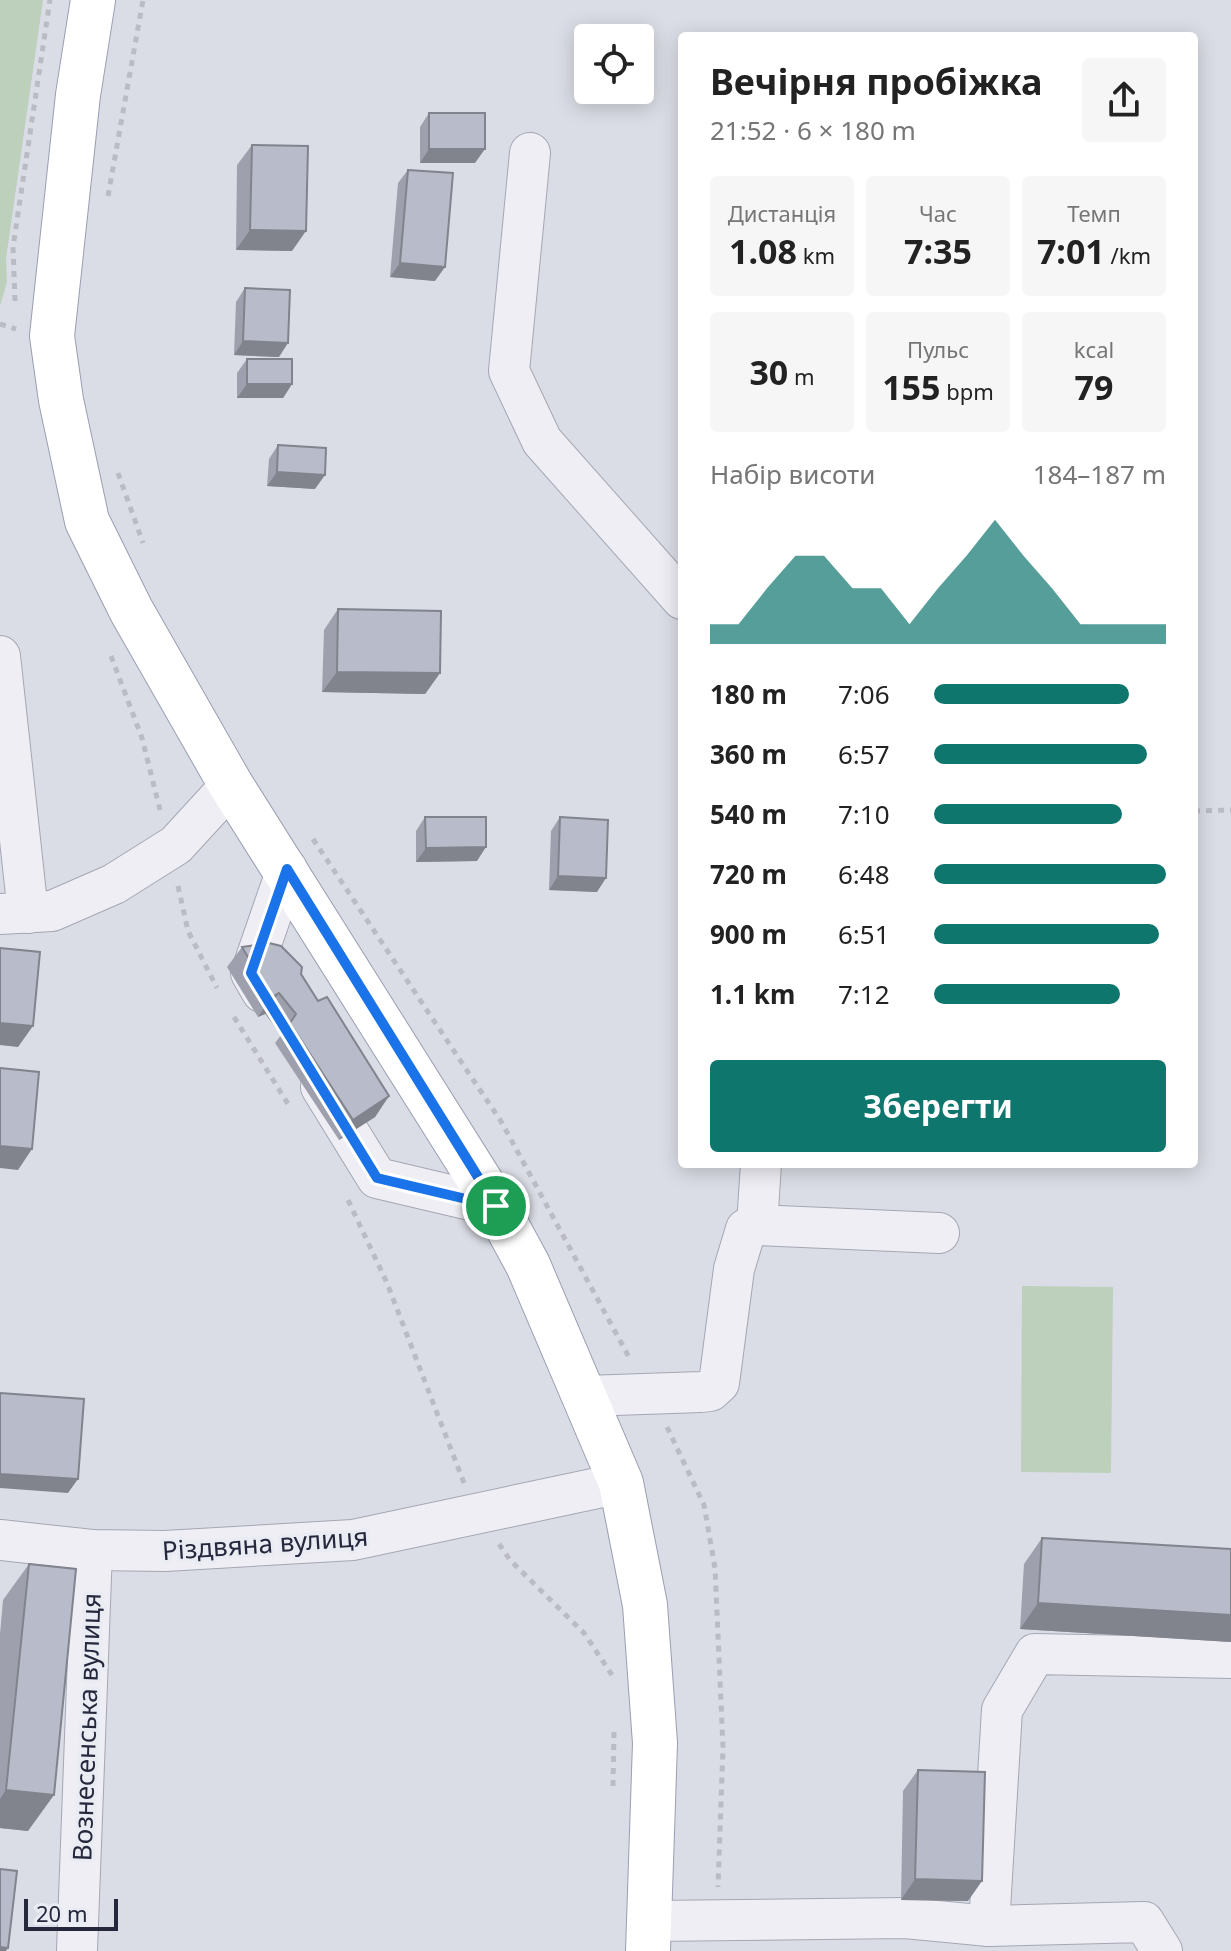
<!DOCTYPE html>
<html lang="uk">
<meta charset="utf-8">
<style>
:root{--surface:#fff;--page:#f6f6f6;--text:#222;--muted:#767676;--accent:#0f766e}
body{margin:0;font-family:"Noto Sans",sans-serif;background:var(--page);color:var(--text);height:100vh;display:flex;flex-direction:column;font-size:30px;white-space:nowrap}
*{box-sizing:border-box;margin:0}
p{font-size:26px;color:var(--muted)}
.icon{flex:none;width:44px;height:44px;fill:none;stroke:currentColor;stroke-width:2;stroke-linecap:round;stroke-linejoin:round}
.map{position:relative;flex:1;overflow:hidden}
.panel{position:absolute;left:678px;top:32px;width:520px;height:1136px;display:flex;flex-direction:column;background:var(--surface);border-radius:8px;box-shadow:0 4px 20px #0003}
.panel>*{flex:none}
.tools{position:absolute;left:574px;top:24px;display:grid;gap:16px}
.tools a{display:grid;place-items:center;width:80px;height:80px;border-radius:8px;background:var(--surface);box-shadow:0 4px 20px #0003;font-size:40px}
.scale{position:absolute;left:24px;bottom:20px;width:94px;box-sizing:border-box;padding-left:8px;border:4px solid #25283c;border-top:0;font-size:22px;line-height:28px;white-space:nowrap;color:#25283c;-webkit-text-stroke:6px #eaecf4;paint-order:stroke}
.pin{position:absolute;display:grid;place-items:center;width:68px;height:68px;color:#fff;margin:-34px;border:4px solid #fff;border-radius:50%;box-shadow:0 2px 8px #0007}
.round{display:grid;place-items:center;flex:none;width:84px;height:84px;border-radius:8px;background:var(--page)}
.summary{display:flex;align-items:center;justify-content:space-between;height:136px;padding:0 32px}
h1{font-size:36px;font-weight:700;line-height:60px}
.figures{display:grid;grid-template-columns:repeat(3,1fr);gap:12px;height:136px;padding:8px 32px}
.figures div{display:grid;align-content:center;border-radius:8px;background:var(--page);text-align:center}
.figures b{font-size:34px;font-weight:700}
.figures small{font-size:22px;font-weight:400}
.figures p{font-size:22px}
.chart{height:224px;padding:16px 32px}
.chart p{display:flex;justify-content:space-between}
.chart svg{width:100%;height:144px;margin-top:8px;fill:var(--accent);opacity:.7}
.primary-button{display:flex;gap:16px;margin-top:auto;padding:16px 32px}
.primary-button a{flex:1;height:92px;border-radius:8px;background:var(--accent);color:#fff;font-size:32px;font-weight:700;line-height:92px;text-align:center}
ul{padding:0 32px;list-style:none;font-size:26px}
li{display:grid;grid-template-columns:128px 96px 1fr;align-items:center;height:60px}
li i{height:20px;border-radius:10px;background:var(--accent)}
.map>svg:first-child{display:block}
</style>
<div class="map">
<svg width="1231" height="1951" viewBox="0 0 1231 1951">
<rect width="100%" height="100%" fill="#dbdde6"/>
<g fill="#bcd0bc">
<polygon points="0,0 43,0 6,259 7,282 0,306"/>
<polygon points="1022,1286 1113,1287 1111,1473 1021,1472"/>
</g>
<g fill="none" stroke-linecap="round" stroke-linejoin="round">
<g stroke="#a4a7b3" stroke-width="42">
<g id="minor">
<polyline points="530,153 509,371 542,441 682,599"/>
<polyline points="0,656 28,913"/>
<polyline points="0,914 52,911 114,884 176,845 231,785"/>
<polyline points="262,992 251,973 287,869"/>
<polyline points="321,1087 377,1178 496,1206"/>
<polyline points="757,1225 761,1164"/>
<polyline points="586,1396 701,1392 710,1391 719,1383 734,1269 746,1229 757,1225 939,1233"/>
<polyline points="0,1540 92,1550 165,1551 353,1540 621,1483"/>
<polyline points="650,1921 905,1918 989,1926 1144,1922 1162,1951"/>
<polyline points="989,1926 1002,1710 1035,1654 1231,1658"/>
<polyline points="77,1951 92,1550"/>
</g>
</g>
<g stroke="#9a9eb2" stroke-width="46">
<polyline id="major" points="93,0 78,95 52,336 61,400 87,521 131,610 231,785 496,1206 528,1265 621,1483 645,1605 655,1743 648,1951"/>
</g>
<g stroke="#babbc4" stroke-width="5" stroke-dasharray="6 6" stroke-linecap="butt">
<polyline points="108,196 143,0"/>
<polyline points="15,301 13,247 50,0"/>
<polyline points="0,324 16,329"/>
<polyline points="118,473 143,543"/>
<polyline points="111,656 142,738 160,810"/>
<polyline points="1194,811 1231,810"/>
<polyline points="313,839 502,1123 630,1359"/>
<polyline points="178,886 188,931 217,988"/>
<polyline points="234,1017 288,1104"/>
<polyline points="348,1200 387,1283 464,1483"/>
<polyline points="667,1427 704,1505 715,1568 723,1747 718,1887"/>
<polyline points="499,1544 510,1560 584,1633 612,1675"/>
<polyline points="613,1786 614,1732"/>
</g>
<use href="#minor" stroke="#eeeef4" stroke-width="40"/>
<use href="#major" stroke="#fff" stroke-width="44"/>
</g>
<g fill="#9ea1ad">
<polygon points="429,113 475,163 420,163 420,127"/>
<polygon points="252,145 292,251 236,250 237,165"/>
<polygon points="408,170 435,281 390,277 398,183"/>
<polygon points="245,288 279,357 234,355 236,302"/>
<polygon points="247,359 292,384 283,398 237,398 237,373"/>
<polygon points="278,445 315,489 267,486 269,459"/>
<polygon points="338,609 440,673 425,694 322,692 324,630"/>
<polygon points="425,817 477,861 416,862 416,831"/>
<polygon points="560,817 597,892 549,890 551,831"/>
<polygon points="242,947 301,974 318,1001 389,1096 375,1117 339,1140 275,1043 281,1035 265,1014 258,1017 227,967"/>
<polygon points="1042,1538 1231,1549 1231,1642 1020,1629 1024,1564"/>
<polygon points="29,1564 28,1831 0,1828 0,1634 3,1600"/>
<polygon points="918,1770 968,1901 901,1900 903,1791"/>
</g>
<g fill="#81838d">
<polygon points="429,149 485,149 475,163 420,163"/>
<polygon points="250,230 306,231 292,251 236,250"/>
<polygon points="400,263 445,267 435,281 390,277"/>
<polygon points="243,341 288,343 279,357 234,355"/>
<polygon points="247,384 292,384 283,398 237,398"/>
<polygon points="277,472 325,475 315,489 267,486"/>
<polygon points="337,672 440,673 425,694 322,692"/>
<polygon points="486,847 477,861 416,862 426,848"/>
<polygon points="558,876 606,878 597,892 549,890"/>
<polygon points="279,993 265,1014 258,1017 272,997"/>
<polygon points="0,1023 33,1026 18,1047 0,1045"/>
<polygon points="389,1096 375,1117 339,1140 353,1120"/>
<polygon points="0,1146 32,1149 18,1170 0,1168"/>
<polygon points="0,1474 78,1479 68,1493 0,1488"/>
<polygon points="1038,1603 1231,1615 1231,1642 1020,1629"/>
<polygon points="6,1790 54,1795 28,1831 0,1828 0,1799"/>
<polygon points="915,1879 982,1881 968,1901 901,1900"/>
<polygon points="0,1947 8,1948 6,1951 0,1951"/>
</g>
<g fill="#b8bbc9" stroke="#81838d" stroke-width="2">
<rect x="429" y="113" width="56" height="36"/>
<polygon points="252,145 308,146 306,231 250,230"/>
<polygon points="408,170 453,173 445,267 400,263"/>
<polygon points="245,288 290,290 288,343 243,341"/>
<rect x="247" y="359" width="45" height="25"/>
<polygon points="278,445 326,448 325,475 277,472"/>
<polygon points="338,609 441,611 440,673 337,672"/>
<polygon points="425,817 486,817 486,847 426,848"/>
<polygon points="560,817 608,820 606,878 558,876"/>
<polygon points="269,943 281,946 302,967 301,974 318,1001 327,997 389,1096 353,1120 290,1023 296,1014 279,993 272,997 242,947"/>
<polygon points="0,948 40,952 33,1026 0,1023"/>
<polygon points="0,1068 39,1072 32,1149 0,1146"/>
<polygon points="0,1393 84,1399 78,1479 0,1474"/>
<polygon points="1042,1538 1231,1549 1231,1615 1038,1603"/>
<polygon points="29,1564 76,1569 54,1795 6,1790"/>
<polygon points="918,1770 985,1772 982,1881 915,1879"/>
<polygon points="0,1869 17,1871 8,1948 0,1947"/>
</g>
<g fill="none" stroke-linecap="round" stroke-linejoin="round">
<g stroke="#fff" stroke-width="16">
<polygon id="route" points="287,869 496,1206 377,1178 251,973"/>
</g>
<use href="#route" stroke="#1a73e8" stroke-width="10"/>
</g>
<g text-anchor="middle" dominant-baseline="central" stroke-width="7" stroke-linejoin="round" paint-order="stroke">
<g font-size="26" fill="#25283c" stroke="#eaecf4">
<text transform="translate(265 1543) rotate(-4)">Різдвяна вулиця</text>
<text transform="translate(86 1727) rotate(-88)">Вознесенська вулиця</text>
</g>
</g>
</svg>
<div class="tools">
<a><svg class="icon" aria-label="locate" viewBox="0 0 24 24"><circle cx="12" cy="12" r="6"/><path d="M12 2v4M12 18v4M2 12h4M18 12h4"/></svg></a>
</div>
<div class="scale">20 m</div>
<div class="pin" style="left:496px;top:1206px;background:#1e9e55"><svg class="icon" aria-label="arrive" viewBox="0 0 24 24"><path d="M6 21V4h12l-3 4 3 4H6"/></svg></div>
<section class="panel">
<div class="summary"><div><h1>Вечірня пробіжка</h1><p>21:52 · 6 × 180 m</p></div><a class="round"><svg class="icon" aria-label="share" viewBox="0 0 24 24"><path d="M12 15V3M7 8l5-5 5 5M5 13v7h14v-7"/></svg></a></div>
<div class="figures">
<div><p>Дистанція</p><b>1.08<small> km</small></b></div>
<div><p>Час</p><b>7:35</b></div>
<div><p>Темп</p><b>7:01<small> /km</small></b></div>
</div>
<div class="figures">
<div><b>30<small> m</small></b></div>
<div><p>Пульс</p><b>155<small> bpm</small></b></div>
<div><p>kcal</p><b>79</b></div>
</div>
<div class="chart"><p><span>Набір висоти</span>184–187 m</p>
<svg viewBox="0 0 160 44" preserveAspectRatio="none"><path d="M0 44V38L10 38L20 27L30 17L40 17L50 27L60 27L70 38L80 27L90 17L100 6L110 17L120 27L130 38L140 38L150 38L160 38V44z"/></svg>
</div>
<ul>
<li><b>180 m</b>7:06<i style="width:84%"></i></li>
<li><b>360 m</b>6:57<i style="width:92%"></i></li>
<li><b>540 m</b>7:10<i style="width:81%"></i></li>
<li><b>720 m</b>6:48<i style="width:100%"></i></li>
<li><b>900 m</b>6:51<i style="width:97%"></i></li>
<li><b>1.1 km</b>7:12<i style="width:80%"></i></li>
</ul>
<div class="primary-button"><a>Зберегти</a></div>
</section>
</div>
